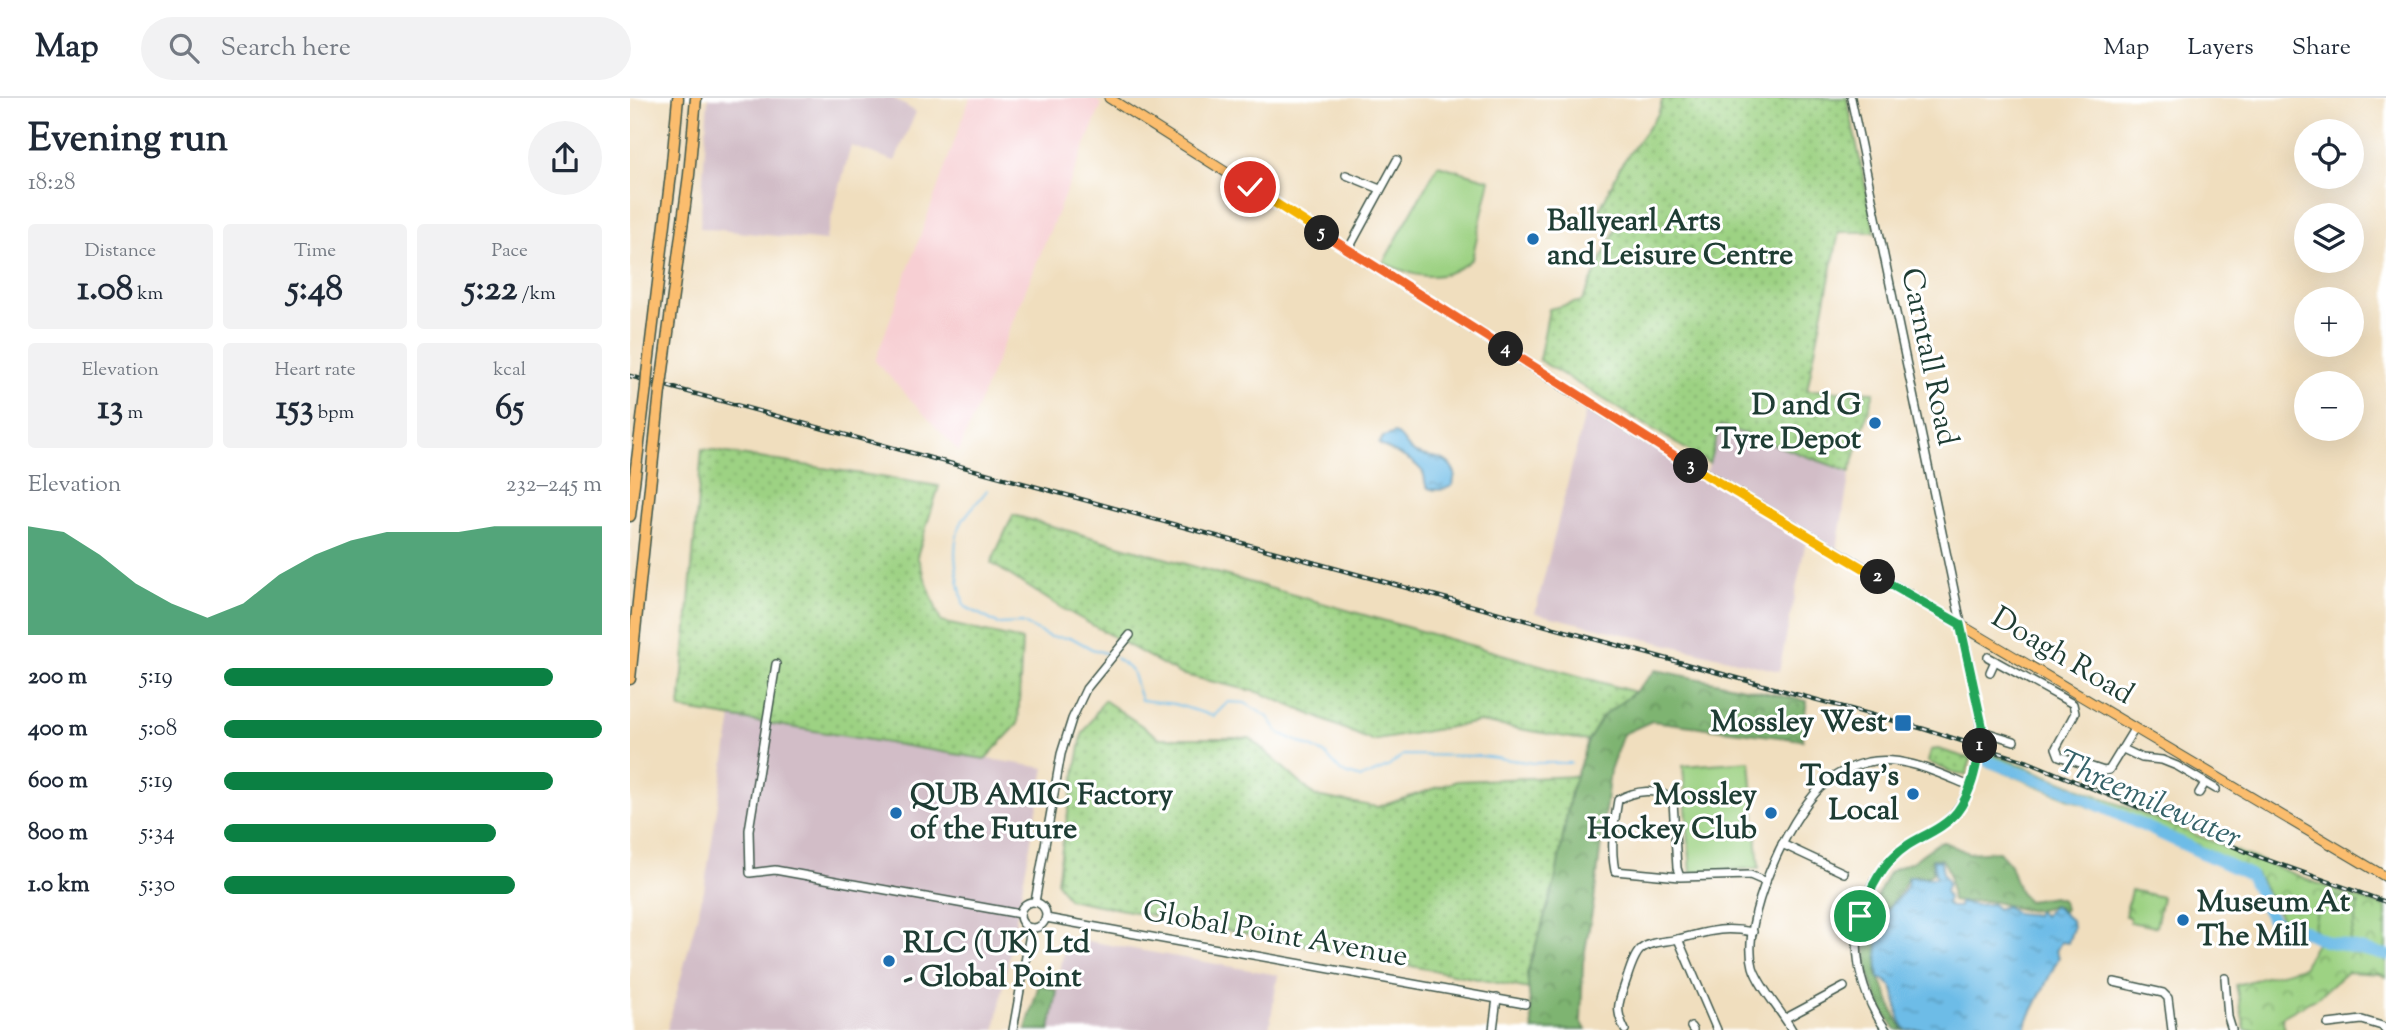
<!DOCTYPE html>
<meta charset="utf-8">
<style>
:root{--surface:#fff;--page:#f2f2f3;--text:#1f2937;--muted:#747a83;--line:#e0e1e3;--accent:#0b8043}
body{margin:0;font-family:"Sorts Mill Goudy",serif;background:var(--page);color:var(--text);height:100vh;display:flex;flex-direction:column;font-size:26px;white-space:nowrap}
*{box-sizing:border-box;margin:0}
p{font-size:23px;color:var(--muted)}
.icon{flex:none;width:38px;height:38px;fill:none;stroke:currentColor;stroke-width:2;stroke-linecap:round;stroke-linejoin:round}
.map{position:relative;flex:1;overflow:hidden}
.drawer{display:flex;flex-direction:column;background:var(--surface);width:630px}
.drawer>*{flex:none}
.fabs{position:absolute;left:1664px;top:21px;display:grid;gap:14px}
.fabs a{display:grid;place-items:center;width:70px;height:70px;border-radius:50%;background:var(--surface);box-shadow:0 7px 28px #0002;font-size:35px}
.pin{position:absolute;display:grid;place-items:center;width:60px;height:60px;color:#fff;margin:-30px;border:4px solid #fff;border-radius:50%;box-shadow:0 2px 7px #0007}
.km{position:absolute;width:35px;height:35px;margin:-18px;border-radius:50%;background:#222;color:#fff;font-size:19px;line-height:35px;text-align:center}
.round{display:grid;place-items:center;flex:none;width:74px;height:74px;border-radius:37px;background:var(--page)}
.headline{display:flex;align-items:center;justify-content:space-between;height:119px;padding:0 28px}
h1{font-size:38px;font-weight:700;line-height:52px}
.stats{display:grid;grid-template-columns:repeat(3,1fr);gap:10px;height:119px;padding:7px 28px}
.stats div{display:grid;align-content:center;border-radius:7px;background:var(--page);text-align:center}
.stats b{font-size:35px;font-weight:700}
.stats small{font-size:19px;font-weight:400}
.stats p{font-size:19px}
.chart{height:196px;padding:14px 28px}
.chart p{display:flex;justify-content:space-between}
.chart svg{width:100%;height:126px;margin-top:7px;fill:var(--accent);opacity:.7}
ul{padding:0 28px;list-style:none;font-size:23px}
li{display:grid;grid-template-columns:112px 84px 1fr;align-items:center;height:52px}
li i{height:18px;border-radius:9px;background:var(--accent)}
header{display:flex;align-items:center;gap:42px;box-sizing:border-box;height:98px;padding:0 35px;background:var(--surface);border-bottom:2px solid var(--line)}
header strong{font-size:33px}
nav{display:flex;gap:38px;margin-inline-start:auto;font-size:24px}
.search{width:490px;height:63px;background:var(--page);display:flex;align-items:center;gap:18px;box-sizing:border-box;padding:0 24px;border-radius:38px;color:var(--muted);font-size:26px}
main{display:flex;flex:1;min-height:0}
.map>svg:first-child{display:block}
</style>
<header>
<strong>Map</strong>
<div class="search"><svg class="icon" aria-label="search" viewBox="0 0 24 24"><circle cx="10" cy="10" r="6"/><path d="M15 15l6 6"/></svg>Search here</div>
<nav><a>Map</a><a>Layers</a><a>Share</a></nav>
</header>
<main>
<section class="drawer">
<div class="headline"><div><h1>Evening run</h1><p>18:28</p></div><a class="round"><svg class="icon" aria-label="share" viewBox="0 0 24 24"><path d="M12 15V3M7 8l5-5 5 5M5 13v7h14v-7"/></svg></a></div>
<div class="stats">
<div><p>Distance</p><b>1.08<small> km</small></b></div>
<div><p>Time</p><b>5:48</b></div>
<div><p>Pace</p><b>5:22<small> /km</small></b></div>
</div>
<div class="stats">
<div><p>Elevation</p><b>13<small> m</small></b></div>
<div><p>Heart rate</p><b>153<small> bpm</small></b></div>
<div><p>kcal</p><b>65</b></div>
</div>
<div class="chart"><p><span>Elevation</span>232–245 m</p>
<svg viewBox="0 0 160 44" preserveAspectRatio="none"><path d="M0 44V6L10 8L20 16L30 26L40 33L50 38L60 33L70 23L80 16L90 11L100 8L110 8L120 8L130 6L140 6L150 6L160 6V44z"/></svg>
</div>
<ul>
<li><b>200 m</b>5:19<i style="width:87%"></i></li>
<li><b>400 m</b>5:08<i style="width:100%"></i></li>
<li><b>600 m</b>5:19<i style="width:87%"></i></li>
<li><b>800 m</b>5:34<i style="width:72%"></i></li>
<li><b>1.0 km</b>5:30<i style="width:77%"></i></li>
</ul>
</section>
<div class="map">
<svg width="1756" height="932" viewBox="0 0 1756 932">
<defs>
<pattern id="grass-dots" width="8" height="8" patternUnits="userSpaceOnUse" patternTransform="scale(1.75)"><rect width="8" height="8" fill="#9dd283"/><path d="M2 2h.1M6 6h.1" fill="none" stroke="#7fac6c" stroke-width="1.8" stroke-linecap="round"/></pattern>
<pattern id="forest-crowns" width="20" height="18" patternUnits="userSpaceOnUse" patternTransform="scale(1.75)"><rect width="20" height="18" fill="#7eb471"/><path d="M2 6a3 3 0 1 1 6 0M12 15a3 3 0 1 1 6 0" fill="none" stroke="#67945e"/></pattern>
<pattern id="park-crowns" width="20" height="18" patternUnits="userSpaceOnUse" patternTransform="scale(1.75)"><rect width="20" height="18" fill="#9dd283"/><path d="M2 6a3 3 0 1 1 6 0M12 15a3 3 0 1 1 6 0" fill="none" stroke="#7fac6c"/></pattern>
<pattern id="water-ripples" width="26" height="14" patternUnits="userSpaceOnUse" patternTransform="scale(1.75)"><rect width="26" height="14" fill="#6dbce7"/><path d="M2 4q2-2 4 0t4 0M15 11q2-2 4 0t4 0" fill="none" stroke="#599abc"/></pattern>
</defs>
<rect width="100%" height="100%" fill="#fff"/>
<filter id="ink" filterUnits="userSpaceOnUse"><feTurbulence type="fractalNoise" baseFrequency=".0143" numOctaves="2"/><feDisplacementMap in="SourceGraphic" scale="14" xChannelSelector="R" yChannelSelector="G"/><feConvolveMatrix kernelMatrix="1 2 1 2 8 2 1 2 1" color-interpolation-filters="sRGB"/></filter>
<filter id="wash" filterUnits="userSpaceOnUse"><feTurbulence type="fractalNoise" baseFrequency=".00686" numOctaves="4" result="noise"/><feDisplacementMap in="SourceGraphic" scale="28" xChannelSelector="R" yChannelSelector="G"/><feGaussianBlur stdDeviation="1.57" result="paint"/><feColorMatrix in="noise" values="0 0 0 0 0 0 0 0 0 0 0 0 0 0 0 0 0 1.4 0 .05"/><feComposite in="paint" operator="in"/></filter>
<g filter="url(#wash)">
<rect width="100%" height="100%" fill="#f0debe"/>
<polygon fill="#f7cfd3" points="340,0 463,0 472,6 329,354 245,263"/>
<g fill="#d2bdc7">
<polygon points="78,0 263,0 286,14 265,63 221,48 195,143 70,130"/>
<polygon points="956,312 1006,335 1076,376 1090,327 1220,374 1207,450 1176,443 1149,573 905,515"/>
<polygon points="102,619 415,670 365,932 37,932 74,792"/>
<polygon points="436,839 648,877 639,932 420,932"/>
</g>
<g fill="url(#grass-dots)" stroke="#5e885c" stroke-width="2">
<polygon points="1033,0 1217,0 1245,134 1209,134 1177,292 1244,294 1220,374 1090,327 1079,365 909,262 919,211 952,203 990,122 969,113 991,67 1028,16"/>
<polygon points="72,351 309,388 287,458 311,524 392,542 388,626 355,661 50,611"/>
<polygon points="383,417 1005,594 973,618 958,643 849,624 742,643 631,595 550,576 430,509 361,465"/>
<polygon points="474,602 530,640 620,640 685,698 748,709 827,683 947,678 941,693 925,784 897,876 899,891 438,801 427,784 433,743 452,637"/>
<polygon points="1308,651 1341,661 1336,677 1326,676 1298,664 1301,652"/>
</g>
<g fill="url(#forest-crowns)" stroke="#4e7852" stroke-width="2">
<polygon points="1026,572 1177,603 1172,632 1173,642 1022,623 993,636 980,672 964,802 953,864 951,923 956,932 903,932 897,876 925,784 941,693 958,643 973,618 1005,594"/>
<path d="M1310 744H1314L1338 755 1369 753 1380 767 1390 795 1398 803 1423 799 1432 802 1435 811 1432 814 1423 807C1395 820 1382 805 1356 803 1344 802 1333 806 1322 803 1320 786 1322 775 1312 761H1302L1303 775 1298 778 1278 779 1271 793 1255 813 1251 826 1247 877C1261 897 1259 914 1274 932H1266C1236 892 1225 839 1249 795 1252 789 1255 780 1259 775 1265 769 1276 767 1283 763 1293 756 1300 750 1310 744Z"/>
<polygon points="409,886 427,893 420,932 396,932"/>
</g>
<g fill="url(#park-crowns)" stroke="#5e885c" stroke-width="2">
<polygon points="1355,653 1714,796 1756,809 1756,879 1750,876 1717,874 1688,899 1652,919 1655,932 1615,932 1606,887 1673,869 1690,838 1652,821 1626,776 1353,666"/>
<polygon points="1501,792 1532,799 1526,829 1500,824 1500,819 1495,818"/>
</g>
<g fill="#9dd283" stroke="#5e885c" stroke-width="2">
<path d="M808 67 860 82 842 161C810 187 789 179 753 165Z"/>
<polygon points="1120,663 1129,770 1061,775 1053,668"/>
<polygon points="1705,798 1729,806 1719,846 1690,838 1684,830 1688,806"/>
</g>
<g fill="url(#water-ripples)" stroke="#467c8e" stroke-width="2">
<path d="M765 335C774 340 776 351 786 355 802 362 816 355 825 375L823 387C817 391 809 393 801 391 792 389 797 379 792 373 781 359 763 355 749 346L753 339Z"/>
<path d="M1303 762 1311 763 1313 776 1318 785 1315 793 1318 800 1316 805 1320 809H1329V805L1345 807 1362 806 1367 811 1376 808C1387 819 1392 814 1405 817L1407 813 1414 818 1423 807 1442 823 1443 830 1438 845 1431 844 1426 853 1429 859 1398 921 1395 932H1277C1260 917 1274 887 1249 880 1246 857 1246 830 1259 810 1266 799 1279 795 1278 779L1306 780Z"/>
</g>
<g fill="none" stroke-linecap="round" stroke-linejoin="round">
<g stroke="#6dbce7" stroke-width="2">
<path d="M357 392C350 402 340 411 333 422 318 448 328 481 334 508L368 526 392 525 420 539 442 540 462 551 482 557"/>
<polyline points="486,560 502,573 511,602 544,606 584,618 598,604 615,605 638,619 649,635 694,655 712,674 731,680 758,669 773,657 851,658 904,665 941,665"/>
</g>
<polyline stroke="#6dbce7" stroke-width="12" points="1355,662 1438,693 1620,777 1642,822 1656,829 1672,832 1695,843 1756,857"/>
</g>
</g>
<g filter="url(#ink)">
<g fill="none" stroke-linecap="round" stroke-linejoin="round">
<g stroke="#3e5549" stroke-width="10">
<g id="minor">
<polyline points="1221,0 1346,597 1352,638"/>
<polyline points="716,77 750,91"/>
<polyline points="718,152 767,62"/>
<polyline points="1358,559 1443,606 1445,615 1426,650 1429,658 1474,673 1479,672 1504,631"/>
<polyline points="146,566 119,732 120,775 145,772 390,816"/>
<polyline points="1360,574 1365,563"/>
<polyline points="1352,633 1384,643"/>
<polyline points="1493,651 1512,660 1532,662 1547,668 1586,691"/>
<polyline points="1569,695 1575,685"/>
<polyline points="1152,746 1214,775"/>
<path d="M1050 779 1047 770 1043 703C1030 688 1003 693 988 702 984 726 980 748 985 773L1050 779 1120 777 1136 784"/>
<polyline points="405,804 431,656 442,621 456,591 500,537"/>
<circle cx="403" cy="817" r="13"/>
<polyline points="416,820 895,906"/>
<polyline points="1048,841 1087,932"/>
<polyline points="1595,880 1598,919 1602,932"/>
<polyline points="1484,884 1533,895 1538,900 1542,932"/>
<polyline points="1156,920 1214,889"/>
<polyline points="1698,926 1732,922 1752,928 1755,932"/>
<polyline points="1061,929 1063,932"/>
<polyline points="383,932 401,830"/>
<polyline points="863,932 867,900"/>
<path d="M995 932C985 912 988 906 995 886 999 875 1003 858 1011 851 1021 843 1036 844 1048 841 1078 834 1090 828 1123 834"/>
<path d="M1162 932C1152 914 1128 887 1123 869 1110 822 1158 721 1191 689 1204 677 1221 668 1238 664 1273 657 1308 675 1340 688"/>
<path d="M1256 932C1218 878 1214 805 1266 757 1275 748 1286 743 1297 737 1326 721 1340 697 1347 665"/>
</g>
</g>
<g stroke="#3e5549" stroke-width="11">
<polyline id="major" points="479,0 1012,338 1756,779"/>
</g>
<g stroke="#3e5549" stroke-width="13">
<g id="highway">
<polyline points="17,276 41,76 48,0"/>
<polyline points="32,280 59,77 66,0"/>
<polyline points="0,418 16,289"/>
<polyline points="0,581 30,293"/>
</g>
</g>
<use href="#minor" stroke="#fff" stroke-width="7"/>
<use href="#major" stroke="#fbbd6e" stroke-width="9"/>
<use href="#highway" stroke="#fbbd6e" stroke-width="10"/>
<g stroke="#1f3d34" stroke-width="4.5">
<polyline id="rail" points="0,278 1294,631 1398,664 1629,759 1756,804"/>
</g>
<use href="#rail" stroke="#fff" stroke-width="2" stroke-dasharray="5" stroke-linecap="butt"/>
<g stroke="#3e5549" stroke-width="10" stroke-linecap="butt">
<polyline id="minor-bridge" points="1347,665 1352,638"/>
</g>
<g stroke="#3e5549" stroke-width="13" stroke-linecap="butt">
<g id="highway-bridge">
<polyline points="16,289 17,276"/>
<polyline points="30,293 32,280"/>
</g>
</g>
<use href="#minor-bridge" stroke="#fff" stroke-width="7"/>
<use href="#highway-bridge" stroke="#fbbd6e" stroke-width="10"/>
</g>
</g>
<g fill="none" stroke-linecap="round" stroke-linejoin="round" filter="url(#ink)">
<g stroke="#fff" stroke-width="14">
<path id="split-1" d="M1230 818C1240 791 1252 764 1278 747 1294 737 1314 730 1327 714 1341 696 1346 670 1350 648"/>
</g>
<g stroke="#fff" stroke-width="14">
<polyline id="split-2" points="1248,479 1330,526 1352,627 1350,648"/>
</g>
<g stroke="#fff" stroke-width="14">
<polyline id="split-3" points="1061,368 1248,479"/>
</g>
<g stroke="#fff" stroke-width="14">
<polyline id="split-4" points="876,251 1061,368"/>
</g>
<g stroke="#fff" stroke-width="14">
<polyline id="split-5" points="692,135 876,251"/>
</g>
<g stroke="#fff" stroke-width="14">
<polyline id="split-6" points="620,89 692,135"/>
</g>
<use href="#split-1" stroke="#22a559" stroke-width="9"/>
<use href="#split-2" stroke="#22a559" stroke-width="9"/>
<use href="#split-3" stroke="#f5b400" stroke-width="9"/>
<use href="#split-4" stroke="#f0652b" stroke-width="9"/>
<use href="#split-5" stroke="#f0652b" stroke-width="9"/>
<use href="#split-6" stroke="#f5b400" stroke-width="9"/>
</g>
<g fill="#1f6fb2" stroke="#fff" stroke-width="2.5">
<circle cx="903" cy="141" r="7"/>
<circle cx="1245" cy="325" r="7"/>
<rect x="1264" y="616" width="18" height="18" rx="3.5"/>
<circle cx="1283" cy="696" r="7"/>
<circle cx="266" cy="715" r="7"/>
<circle cx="1141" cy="715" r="7"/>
<circle cx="1553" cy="822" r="7"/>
<circle cx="259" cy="863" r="7"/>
</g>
<g text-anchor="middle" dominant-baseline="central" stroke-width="6" stroke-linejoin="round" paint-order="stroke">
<g font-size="30" font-weight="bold" fill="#1f3d34" stroke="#fff" text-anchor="start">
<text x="917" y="124">Ballyearl Arts<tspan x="917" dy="34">and Leisure Centre</tspan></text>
<text x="1231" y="308" text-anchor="end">D and G<tspan x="1231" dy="34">Tyre Depot</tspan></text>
<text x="1257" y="625" text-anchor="end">Mossley West</text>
<text x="1269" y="679" text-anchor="end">Today's<tspan x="1269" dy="34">Local</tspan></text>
<text x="280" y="698">QUB AMIC Factory<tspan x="280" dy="34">of the Future</tspan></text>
<text x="1127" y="698" text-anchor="end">Mossley<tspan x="1127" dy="34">Hockey Club</tspan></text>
<text x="1567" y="805">Museum At<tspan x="1567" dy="34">The Mill</tspan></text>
<text x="273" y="846">RLC (UK) Ltd<tspan x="273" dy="34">- Global Point</tspan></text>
</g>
<g font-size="30" fill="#1f3d34" stroke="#fff">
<text transform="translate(1298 259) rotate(78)">Carntall Road</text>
<text transform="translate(1432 559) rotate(31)">Doagh Road</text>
<text transform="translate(645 837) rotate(10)">Global Point Avenue</text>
</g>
<g font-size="32" font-style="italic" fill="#36636a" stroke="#fff">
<text transform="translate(1519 703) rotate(24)">Threemilewater</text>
</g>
</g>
</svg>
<div class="fabs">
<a><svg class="icon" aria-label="locate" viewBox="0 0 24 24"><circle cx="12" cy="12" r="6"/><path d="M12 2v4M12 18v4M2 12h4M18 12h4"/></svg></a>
<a><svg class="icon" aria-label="layers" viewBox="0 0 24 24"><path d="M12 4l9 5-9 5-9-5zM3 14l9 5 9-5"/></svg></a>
<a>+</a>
<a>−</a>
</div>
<div class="pin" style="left:1230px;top:818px;background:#1e9e55"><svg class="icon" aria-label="arrive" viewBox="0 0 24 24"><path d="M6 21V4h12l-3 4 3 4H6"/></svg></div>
<div class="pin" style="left:620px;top:89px;background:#d93025"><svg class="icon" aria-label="check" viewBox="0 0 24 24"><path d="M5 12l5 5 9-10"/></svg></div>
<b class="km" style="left:1350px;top:648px">1</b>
<b class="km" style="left:1248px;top:479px">2</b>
<b class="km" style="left:1061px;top:368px">3</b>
<b class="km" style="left:876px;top:251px">4</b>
<b class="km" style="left:692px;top:135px">5</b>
</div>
</main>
